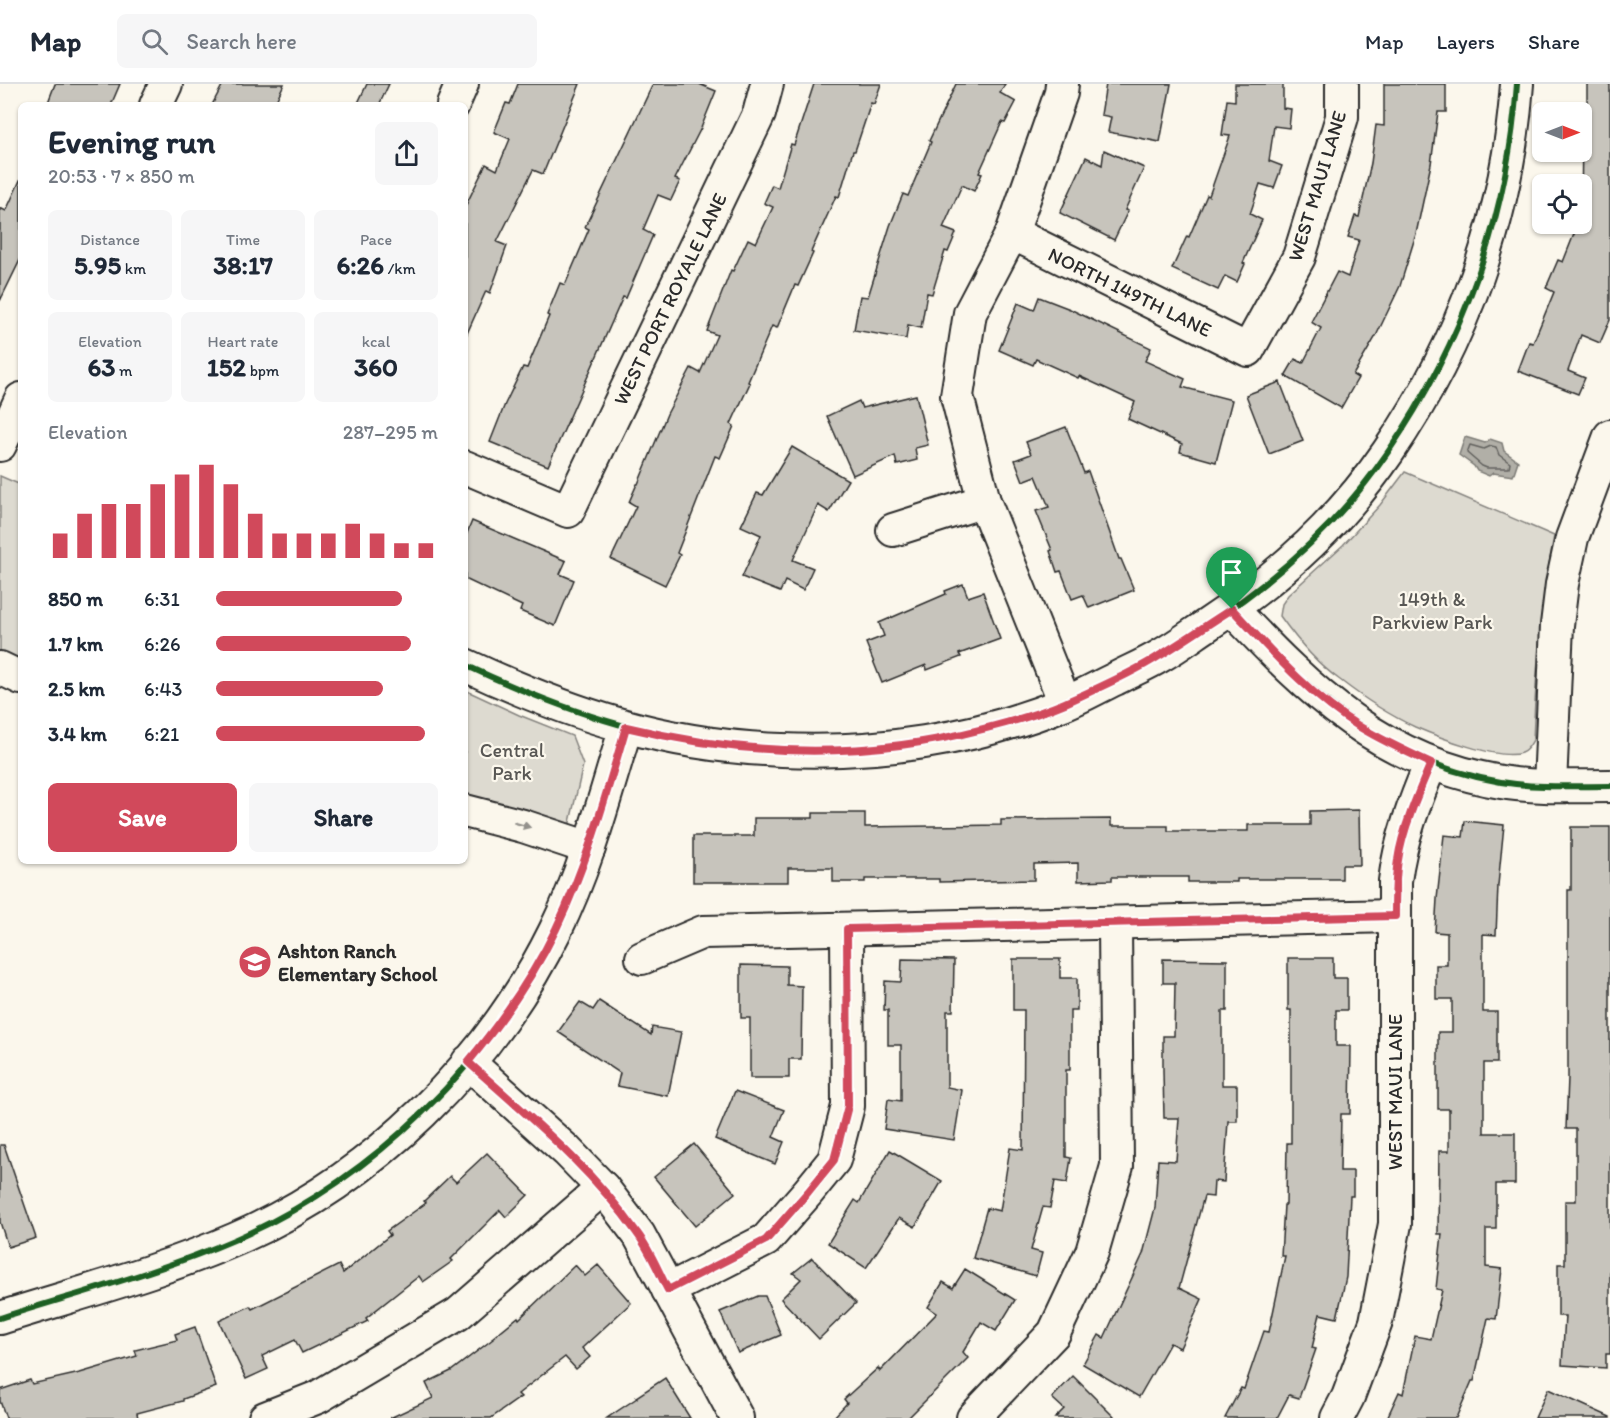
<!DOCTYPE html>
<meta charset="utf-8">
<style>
:root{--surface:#fff;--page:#f6f6f7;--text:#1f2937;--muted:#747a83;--line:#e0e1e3;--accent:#d1495b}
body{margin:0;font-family:Itim,sans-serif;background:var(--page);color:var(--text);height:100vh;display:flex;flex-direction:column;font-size:22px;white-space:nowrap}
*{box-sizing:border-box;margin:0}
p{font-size:20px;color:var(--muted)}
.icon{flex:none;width:33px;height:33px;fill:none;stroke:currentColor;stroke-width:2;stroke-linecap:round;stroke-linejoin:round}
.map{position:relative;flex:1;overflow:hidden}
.side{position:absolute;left:18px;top:18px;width:450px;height:762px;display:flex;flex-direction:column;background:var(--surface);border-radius:9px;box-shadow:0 2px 4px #0004}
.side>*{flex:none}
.needle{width:39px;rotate:90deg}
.fabs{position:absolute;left:1532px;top:18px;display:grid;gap:12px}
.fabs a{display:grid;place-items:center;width:60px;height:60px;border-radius:9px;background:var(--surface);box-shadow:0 2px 4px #0004;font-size:30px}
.pin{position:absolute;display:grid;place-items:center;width:51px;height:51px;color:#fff;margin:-62px -26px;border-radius:50% 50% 50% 0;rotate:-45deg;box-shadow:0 0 6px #0007}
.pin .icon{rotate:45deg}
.round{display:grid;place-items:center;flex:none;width:63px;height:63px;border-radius:9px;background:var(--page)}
.head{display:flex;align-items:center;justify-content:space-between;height:102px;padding:0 30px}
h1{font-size:33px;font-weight:700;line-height:45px}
.figures{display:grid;grid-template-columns:repeat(3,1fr);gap:9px;height:102px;padding:6px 30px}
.figures div{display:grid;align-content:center;border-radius:9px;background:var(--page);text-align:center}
.figures b{font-size:26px;font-weight:700}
.figures small{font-size:16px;font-weight:400}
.figures p{font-size:16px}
.chart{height:168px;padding:12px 30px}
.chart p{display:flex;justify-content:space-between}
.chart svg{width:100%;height:108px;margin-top:6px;stroke:var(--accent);stroke-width:6}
.cta{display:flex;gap:12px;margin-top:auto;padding:12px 30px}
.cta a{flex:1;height:69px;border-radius:9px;background:var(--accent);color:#fff;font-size:24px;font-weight:700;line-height:69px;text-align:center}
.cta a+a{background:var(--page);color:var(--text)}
ul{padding:0 30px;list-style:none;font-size:20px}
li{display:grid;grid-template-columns:96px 72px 1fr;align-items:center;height:45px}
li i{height:15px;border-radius:8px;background:var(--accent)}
header{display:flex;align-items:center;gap:36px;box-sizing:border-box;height:84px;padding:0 30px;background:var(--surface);border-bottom:2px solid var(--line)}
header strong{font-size:28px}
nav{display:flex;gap:33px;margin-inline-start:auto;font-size:21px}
.search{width:420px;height:54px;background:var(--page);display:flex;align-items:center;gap:15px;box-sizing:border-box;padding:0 21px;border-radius:9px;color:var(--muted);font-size:22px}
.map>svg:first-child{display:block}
</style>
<header>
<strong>Map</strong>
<div class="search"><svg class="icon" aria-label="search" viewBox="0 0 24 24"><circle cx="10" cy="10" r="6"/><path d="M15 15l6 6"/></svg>Search here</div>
<nav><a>Map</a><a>Layers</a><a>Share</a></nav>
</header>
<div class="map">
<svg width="1610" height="1334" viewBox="0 0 1610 1334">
<rect width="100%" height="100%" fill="#fbf7ec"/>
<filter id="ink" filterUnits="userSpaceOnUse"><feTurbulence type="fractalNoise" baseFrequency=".0167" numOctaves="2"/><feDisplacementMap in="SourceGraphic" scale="12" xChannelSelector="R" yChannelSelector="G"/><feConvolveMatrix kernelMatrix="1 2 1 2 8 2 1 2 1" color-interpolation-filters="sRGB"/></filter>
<g filter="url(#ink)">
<g fill="#dddad0" stroke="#84827e" stroke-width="1.5">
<path d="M1405 388 1554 452C1541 520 1536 587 1533 656 1530 661 1527 667 1521 669 1500 677 1436 652 1415 643 1389 631 1362 613 1340 596 1316 579 1297 556 1280 532L1282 520 1288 511 1343 461 1380 421Z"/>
<polygon points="0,392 21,401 21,581 0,571"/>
<polygon points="465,606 519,631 572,652 583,681 568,747 465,714"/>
</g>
<polygon fill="#b1afa7" stroke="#7b7a75" stroke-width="1.5" points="1465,353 1485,359 1490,355 1502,359 1504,367 1518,377 1513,392 1493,389 1489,392 1477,387 1474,382 1459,371"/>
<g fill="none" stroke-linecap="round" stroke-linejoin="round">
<polygon stroke="#61605d" stroke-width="1.5" points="1470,361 1484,365 1491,362 1496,363 1499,371 1510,379 1509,384 1487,384 1482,382 1467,369"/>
</g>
<g fill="#c7c4bc" stroke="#2b2b2b" stroke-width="1.5">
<polygon points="55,0 120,0 111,21 47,21"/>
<polygon points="223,0 284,0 274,21 212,21"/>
<polygon points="367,0 389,0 379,21 357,21"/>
<polygon points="518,0 580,0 543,90 533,86 497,158 507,162 490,209 486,207 465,254 465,123 486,80 497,86 510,55 494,48 506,19 510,20"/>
<polygon points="653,0 699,0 716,7 701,44 675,95 680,97 671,116 658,111 643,146 653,151 626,214 623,213 548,382 490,358 505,320 523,283 527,284 549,232 547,231 560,199 565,201 589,145 585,143"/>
<polygon points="814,0 881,0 874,20 871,19 855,67 853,67 839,113 836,112 811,168 813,169 798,202 795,201 777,244 772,242 748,298 750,299 731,340 734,342 720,374 715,372 677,469 680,471 665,501 611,475 636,422 629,418 637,400 638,400 667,330 691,284 700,289 717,251 707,247 731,186 733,187 748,155 756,159 773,123 764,119 772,101 778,104 791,60 794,61"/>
<polygon points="956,0 1005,0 1000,9 1016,18 1005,39 1002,38 979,89 982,90 974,107 962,101 943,144 956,149 948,168 945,167 932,210 927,209 921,244 908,241 906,255 854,246 860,212 868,213 890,142 903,110 908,112 931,58 929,57"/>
<polygon points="1106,0 1171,0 1160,58 1108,48 1111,33 1101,31"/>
<polygon points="1235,0 1283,0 1283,24 1291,25 1289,44 1274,42 1269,77 1282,82 1274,104 1260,100 1250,130 1262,136 1243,179 1245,180 1237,198 1225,192 1218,206 1172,185 1187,152 1189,153 1207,111 1209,112 1230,52 1222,51 1227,16 1235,17"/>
<polygon points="1384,0 1446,0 1446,28 1438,28 1431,80 1416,150 1400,202 1376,252 1353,291 1358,294 1341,324 1285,292 1295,275 1303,279 1321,244 1311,238 1337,188 1348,193 1359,156 1348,153 1355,132 1359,133 1371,79 1376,41 1384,42"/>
<polygon points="1587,0 1610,0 1610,236 1600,259 1581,251 1568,287 1585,294 1578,310 1518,287 1529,258 1533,259 1554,208 1546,204 1558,176 1563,178 1578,140 1581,140 1582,42 1587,42"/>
<polygon points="1104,66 1144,84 1125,126 1128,127 1114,156 1060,129 1086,73 1102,81"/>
<polygon points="21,94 21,174 0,217 0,124 6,127"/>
<polygon points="1039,213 1070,225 1151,264 1145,277 1185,295 1182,303 1232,316 1216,378 1180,368 1182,360 1128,335 1135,318 1079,292 1078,294 1036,275 1033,281 999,266 1018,219 1034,226"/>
<polygon points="1280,298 1303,357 1269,370 1246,311"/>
<polygon points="916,311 928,361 915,364 917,376 897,381 895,372 853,391 827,332 859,317 862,324"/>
<polygon points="1066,343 1084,389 1088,387 1119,475 1121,475 1134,506 1089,524 1083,511 1072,515 1061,487 1057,488 1050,467 1052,466 1036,427 1049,423 1036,392 1023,397 1015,376 1031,370 1026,358"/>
<polygon points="792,363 848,396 829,428 818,421 793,476 813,484 803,506 785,497 780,508 742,493 761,451 741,442 757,409 763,411"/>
<polygon points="472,437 566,477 560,490 574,496 555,542 520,527 522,522 465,495 465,454"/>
<polygon points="963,500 968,513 983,508 1000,555 959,570 961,573 927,586 926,581 882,599 866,559 884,552 879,539 946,510 945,507"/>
<polygon points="1359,726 1360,781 1342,781 1342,795 1237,795 1237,798 1188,798 1188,793 1112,793 1112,796 1078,797 1078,779 1034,780 1034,796 939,798 939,795 865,795 865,798 833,798 833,784 788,784 788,798 693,798 693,752 754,752 754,734 813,734 813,729 865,729 865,743 1001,741 1001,736 1111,735 1111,742 1168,742 1168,747 1248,747 1248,741 1310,741 1310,727"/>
<polygon points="1465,737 1504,741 1498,801 1496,851 1483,850 1483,928 1497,928 1497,979 1484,979 1484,1049 1515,1049 1515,1100 1496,1100 1496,1145 1486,1145 1486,1183 1502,1185 1496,1235 1488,1234 1474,1297 1472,1297 1456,1334 1387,1334 1399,1308 1403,1310 1415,1252 1431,1255 1442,1206 1436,1205 1442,1150 1438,1150 1439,1067 1449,1067 1449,1025 1438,1025 1438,948 1452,948 1452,915 1436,915 1436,881 1447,881 1447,849 1435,848 1437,815 1444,751 1463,753"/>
<polygon points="1571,743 1610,743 1610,1270 1606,1270 1606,1284 1562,1281 1565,1232 1558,1232 1558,1180 1565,1180 1565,1117 1576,1117 1576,1045 1566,1045 1568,994 1568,806 1571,806"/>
<polygon points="1288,874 1333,874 1333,894 1347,894 1347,926 1336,926 1336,962 1351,962 1350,1030 1341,1030 1340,1087 1353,1087 1353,1112 1350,1112 1346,1193 1337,1234 1320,1230 1312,1264 1316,1265 1299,1314 1289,1311 1277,1334 1225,1334 1241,1304 1244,1305 1264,1247 1269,1248 1285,1172 1281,1172 1284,1121 1286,1121 1287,1059 1291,1059 1291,926 1288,926"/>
<polygon points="902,875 954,876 953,927 947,927 947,1003 962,1006 954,1056 884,1045 888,1015 901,1017 901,961 888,961 888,926 884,926 885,897 901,898"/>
<polygon points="1013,875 1060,875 1060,894 1077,894 1077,926 1070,926 1070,986 1066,986 1066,1073 1071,1074 1067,1099 1055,1097 1050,1124 1043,1123 1031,1166 1042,1169 1036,1192 973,1174 987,1124 1000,1127 1010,1064 1023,1066 1024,926 1013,926"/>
<polygon points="1163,875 1227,876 1227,927 1222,927 1222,1001 1237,1001 1237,1037 1228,1037 1224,1098 1214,1097 1213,1113 1204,1112 1179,1204 1202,1215 1180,1264 1170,1259 1139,1313 1083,1280 1099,1251 1104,1254 1143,1170 1155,1124 1158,1076 1176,1077 1179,1034 1164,1034 1163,986 1163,952 1174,952 1175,899 1163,899"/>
<polygon points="741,881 787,882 787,901 802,902 801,975 789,975 789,994 750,994 750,934 741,934"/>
<polygon points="599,917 651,951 652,943 681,948 668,1012 617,1002 620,989 558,948 580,918 593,926"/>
<polygon points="735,1007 784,1026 773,1053 784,1058 775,1080 715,1055"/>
<polygon points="694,1060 735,1109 695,1142 654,1093"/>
<polygon points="0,1061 4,1061 36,1154 8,1163 0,1138"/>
<polygon points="890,1066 942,1097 915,1143 899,1134 866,1184 828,1159 855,1116 859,1119"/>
<polygon points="487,1069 528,1111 506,1133 500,1126 451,1175 453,1177 423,1198 419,1192 366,1234 368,1237 302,1269 295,1256 262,1272 268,1285 246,1295 219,1237 250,1222 252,1225 339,1181 343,1189 390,1151 387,1147 426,1119 424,1117 450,1092 456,1098"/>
<polygon points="812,1174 856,1219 819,1255 781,1215 801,1195 793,1189"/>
<polygon points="575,1181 585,1192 598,1181 631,1219 582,1264 590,1273 576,1285 565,1273 518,1310 521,1313 491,1334 390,1334 433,1314 426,1299 451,1287 493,1255 492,1254 518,1233 519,1235"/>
<polygon points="965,1185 1015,1216 996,1247 981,1238 963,1268 968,1274 908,1334 833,1334 847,1319 844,1315 878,1284 880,1287 937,1229 928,1223 943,1198 953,1204"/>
<polygon points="758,1212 765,1212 781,1251 738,1269 720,1228"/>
<polygon points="195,1243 216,1303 183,1315 183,1317 137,1329 138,1334 6,1334 0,1317 0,1306 30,1296 32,1300 80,1289 137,1272 135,1266 177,1256 175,1250"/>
<polygon points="1073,1292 1115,1334 1055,1334 1064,1325 1052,1314"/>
<polygon points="665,1294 690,1334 607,1334 637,1314 636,1313"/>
<polygon points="1548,1305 1610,1333 1610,1334 1535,1334"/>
</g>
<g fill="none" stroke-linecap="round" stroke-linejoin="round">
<g stroke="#2b2b2b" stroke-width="36">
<g id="minor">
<polyline points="1062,0 1061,9 1012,149 970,229 957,312 984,417 1065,619"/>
<polyline points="156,21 166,0"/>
<polyline points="453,21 462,0"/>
<polyline points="1012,149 1248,266 1299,173 1342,33 1342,0"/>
<polyline points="0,361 21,315"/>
<polyline points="465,383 568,427 759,30 767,0"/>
<polyline points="893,446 984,417"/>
<path d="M1232 525C1311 609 1382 678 1501 698 1537 704 1574 702 1610 702"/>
<path d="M465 581C570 630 665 662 782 666 876 670 975 656 1063 620 1081 613 1098 603 1115 595 1130 587 1145 581 1160 572 1176 563 1192 551 1207 541 1277 495 1341 437 1388 368 1463 259 1508 132 1517 0"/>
<polyline points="0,584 21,594"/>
<polyline points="1550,702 1557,541 1562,500 1572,454 1610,352"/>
<polyline points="465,727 523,742 589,764"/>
<polyline points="642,874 703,848 1395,832"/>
<polyline points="468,978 567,1067 603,1104 639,1151 737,1334"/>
<polyline points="668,1206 766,1156 808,1108 834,1076 848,1022 847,845"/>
<path d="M0 1234C79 1209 160 1188 236 1155 373 1095 489 981 555 847 587 782 605 712 626 643"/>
<polyline points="265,1334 318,1313 458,1230 603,1104"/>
<polyline points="973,1334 1054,1249 1092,1168 1117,1082 1115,839"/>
<path d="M1337 1334 1348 1313 1376 1238 1395 1140V797C1400 756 1415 717 1431 679"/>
</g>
</g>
<use href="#minor" stroke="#fbf7ec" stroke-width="32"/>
<g stroke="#fbf7ec" stroke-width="10">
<g id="cycleway">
<path d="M1232 525C1311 609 1382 678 1501 698 1537 704 1574 702 1610 702"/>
<path d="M465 581C570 630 665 662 782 666 876 670 975 656 1063 620 1081 613 1098 603 1115 595 1130 587 1145 581 1160 572 1176 563 1192 551 1207 541 1277 495 1341 437 1388 368 1463 259 1508 132 1517 0"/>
<path d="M0 1234C79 1209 160 1188 236 1155 373 1095 489 981 555 847 587 782 605 712 626 643"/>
</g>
</g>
<use href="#cycleway" stroke="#1b5e20" stroke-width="6"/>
</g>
<defs><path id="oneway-solid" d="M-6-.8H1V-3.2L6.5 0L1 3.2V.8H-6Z" transform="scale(1.5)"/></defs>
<use fill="#93918c" href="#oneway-solid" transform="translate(522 741) rotate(17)"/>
</g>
<g fill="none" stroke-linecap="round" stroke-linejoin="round" filter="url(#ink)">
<g stroke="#fff" stroke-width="12">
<path id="route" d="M1232 525C1271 567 1311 613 1360 643 1383 657 1407 668 1431 679 1419 707 1402 746 1398 776 1395 795 1395 814 1395 832L847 845 848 1022 834 1076 808 1108 766 1156 668 1206C658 1187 650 1166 637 1149 591 1083 528 1032 468 978 502 937 533 893 556 845 587 780 606 711 626 643 744 672 865 676 983 645 1011 638 1039 630 1065 619 1094 606 1133 589 1159 572 1184 557 1208 540 1232 525Z"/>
</g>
<use href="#route" stroke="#d1495b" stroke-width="8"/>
</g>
<defs>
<g id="school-disc" transform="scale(1.725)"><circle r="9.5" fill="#d1495b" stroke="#fbf7ec"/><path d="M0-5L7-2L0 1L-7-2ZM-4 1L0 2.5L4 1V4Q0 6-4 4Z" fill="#fff"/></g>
</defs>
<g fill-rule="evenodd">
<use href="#school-disc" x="255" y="878"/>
</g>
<g text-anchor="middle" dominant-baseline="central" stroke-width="4.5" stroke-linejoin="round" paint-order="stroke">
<g font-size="20" fill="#2b2b2b" stroke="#fbf7ec">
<text transform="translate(1317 102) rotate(-73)">WEST MAUI LANE</text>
<text transform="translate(1130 208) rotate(26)">NORTH 149TH LANE</text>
<text transform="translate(670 215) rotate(-64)">WEST PORT ROYALE LANE</text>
<text transform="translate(1395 1008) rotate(-90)">WEST MAUI LANE</text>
</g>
<g font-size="20" fill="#585754" stroke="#fbf7ec">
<text x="1432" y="515">149th &amp;<tspan x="1432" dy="23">Parkview Park</tspan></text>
<text x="512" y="666">Central<tspan x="512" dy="23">Park</tspan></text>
</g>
<g font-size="20" font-weight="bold" fill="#2b2b2b" stroke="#fbf7ec" text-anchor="start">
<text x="278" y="867">Ashton Ranch<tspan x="278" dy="23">Elementary School</tspan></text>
</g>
</g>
</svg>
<div class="fabs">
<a><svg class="needle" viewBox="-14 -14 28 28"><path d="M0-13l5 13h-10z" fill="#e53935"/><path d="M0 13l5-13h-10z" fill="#747a83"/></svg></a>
<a><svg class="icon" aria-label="locate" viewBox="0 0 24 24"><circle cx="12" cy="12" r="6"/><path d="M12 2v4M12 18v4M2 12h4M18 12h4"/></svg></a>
</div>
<div class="pin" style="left:1232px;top:525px;background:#1e9e55"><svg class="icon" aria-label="arrive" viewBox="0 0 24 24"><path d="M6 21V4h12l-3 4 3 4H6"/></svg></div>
<section class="side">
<div class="head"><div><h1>Evening run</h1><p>20:53 · 7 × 850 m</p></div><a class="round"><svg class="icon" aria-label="share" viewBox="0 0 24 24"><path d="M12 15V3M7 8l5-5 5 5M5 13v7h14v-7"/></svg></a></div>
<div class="figures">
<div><p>Distance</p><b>5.95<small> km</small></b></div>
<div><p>Time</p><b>38:17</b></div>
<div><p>Pace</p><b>6:26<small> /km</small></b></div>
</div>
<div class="figures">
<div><p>Elevation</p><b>63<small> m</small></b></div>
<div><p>Heart rate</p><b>152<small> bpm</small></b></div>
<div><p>kcal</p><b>360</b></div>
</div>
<div class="chart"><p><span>Elevation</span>287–295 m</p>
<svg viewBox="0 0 160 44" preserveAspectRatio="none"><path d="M5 44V34M15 44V26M25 44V22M35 44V22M45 44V14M55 44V10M65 44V6M75 44V14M85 44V26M95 44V34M105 44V34M115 44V34M125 44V30M135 44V34M145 44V38M155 44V38"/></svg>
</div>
<ul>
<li><b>850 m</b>6:31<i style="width:84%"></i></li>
<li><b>1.7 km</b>6:26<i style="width:88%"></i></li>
<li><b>2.5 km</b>6:43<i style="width:75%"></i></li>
<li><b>3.4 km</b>6:21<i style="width:94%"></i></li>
</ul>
<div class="cta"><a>Save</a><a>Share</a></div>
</section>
</div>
